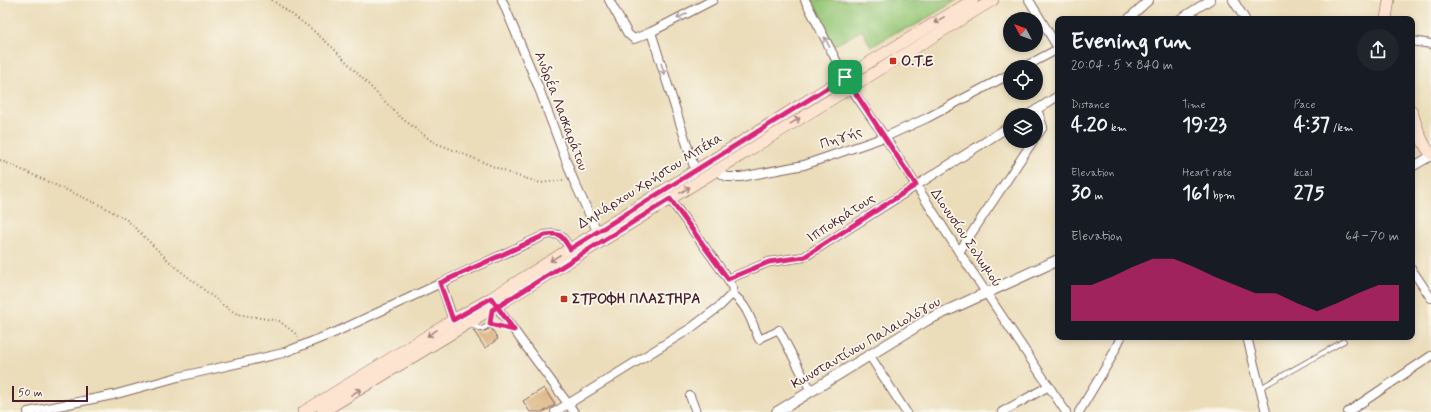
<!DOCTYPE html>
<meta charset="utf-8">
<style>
:root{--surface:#171b24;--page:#20242c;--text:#f1f3f6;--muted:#9ea1a6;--accent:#db2777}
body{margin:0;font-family:Mynerve,sans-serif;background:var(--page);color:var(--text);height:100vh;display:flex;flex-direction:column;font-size:15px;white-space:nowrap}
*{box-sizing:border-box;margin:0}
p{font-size:13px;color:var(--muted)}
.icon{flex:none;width:22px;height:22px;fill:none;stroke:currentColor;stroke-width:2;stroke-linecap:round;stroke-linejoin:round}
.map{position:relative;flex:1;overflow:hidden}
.drawer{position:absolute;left:1055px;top:16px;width:360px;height:324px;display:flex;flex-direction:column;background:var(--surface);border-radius:8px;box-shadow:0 2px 6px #0003}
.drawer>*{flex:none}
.needle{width:26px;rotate:311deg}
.fabs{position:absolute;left:1003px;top:12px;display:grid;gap:8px}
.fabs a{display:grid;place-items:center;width:40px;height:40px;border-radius:50%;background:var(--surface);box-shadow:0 2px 6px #0003;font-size:20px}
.scale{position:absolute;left:12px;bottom:10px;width:76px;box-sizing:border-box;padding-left:4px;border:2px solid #4a1f2b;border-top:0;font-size:11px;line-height:14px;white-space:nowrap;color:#4a1f2b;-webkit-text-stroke:3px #fbf7ec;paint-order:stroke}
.pin{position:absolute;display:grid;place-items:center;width:34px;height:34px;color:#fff;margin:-17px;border-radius:8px;box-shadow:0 2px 6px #0006}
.round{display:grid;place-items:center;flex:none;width:42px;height:42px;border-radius:21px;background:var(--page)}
.head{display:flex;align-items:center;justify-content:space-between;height:68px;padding:0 16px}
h1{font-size:22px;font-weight:800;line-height:30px}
.metrics{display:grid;grid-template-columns:repeat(3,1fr);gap:6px;height:68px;padding:4px 16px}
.metrics div{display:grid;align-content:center}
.metrics b{font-size:20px;font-weight:800}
.metrics small{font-size:11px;font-weight:400}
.metrics p{font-size:11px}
.chart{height:112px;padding:8px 16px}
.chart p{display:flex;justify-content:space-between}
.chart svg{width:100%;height:72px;margin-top:4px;fill:var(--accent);opacity:.7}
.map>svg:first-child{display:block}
</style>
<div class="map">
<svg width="1431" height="412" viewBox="0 0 1431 412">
<rect width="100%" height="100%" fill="#fbf7ec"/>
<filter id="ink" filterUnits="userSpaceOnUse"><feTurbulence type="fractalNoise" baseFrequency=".025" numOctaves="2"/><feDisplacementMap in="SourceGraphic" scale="8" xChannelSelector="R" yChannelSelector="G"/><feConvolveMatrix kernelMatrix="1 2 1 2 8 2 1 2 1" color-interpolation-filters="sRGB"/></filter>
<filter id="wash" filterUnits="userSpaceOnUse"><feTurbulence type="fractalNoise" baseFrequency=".012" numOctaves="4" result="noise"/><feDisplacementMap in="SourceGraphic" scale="16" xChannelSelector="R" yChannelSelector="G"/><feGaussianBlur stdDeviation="0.9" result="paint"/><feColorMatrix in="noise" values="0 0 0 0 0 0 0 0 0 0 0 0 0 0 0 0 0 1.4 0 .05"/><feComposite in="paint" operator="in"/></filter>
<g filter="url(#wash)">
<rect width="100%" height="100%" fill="#ebddba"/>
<polygon fill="#96c777" stroke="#707351" points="809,0 957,0 914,26 896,32 871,47 862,30 833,46"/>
<g id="blocks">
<g fill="#d9af7a">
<polygon points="491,328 498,339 485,348 473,330 483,332"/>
<polygon points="544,388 555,405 543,412 530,412 523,401"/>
</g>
</g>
</g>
<g filter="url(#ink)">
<use href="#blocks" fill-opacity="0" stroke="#82625d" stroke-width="1"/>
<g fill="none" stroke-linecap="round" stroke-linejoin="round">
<g stroke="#82625d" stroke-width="5.5">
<g id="service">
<polyline points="491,324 511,329"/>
<polyline points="471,325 482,329 491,324 492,311"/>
<polyline points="1260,388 1344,341"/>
</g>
</g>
<g stroke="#82625d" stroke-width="8">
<polyline id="pedestrian" points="759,339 779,330"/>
</g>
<g stroke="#82625d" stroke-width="10">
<g id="minor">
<polyline points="502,0 538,86 573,179 597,231"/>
<polyline points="609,0 628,34 634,39 651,32 713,0"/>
<polyline points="805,0 850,87 885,137 959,252 1066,412"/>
<polyline points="1029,0 1058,48"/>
<polyline points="1233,0 1245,19"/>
<polyline points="1128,19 1149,0"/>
<polyline points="1180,19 1210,0"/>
<polyline points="651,32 695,170"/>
<polyline points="1412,41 1431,44"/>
<polyline points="1024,67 1058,49"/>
<polyline points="1028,115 1058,96"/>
<polyline points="1036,137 1043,127 1037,109"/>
<polyline points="1412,167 1431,156"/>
<polyline points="718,169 720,173 727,177 741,177 804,165 885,137 927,118 1010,74"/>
<polyline points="670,199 728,279"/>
<polyline points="959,252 1033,141"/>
<polyline points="1412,270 1431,298"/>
<path d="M441 283 545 235C561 232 562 236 570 249"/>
<path d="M732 294C747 304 752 323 759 339"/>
<polyline points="494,303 574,412"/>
<polyline points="779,330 811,391"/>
<polyline points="1247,337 1266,412"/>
<polyline points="870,356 906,412"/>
<polyline points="690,396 696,412"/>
<polyline points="28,412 113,395 178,377 283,353 336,332 441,283 453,320"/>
<polyline points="555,412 691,328 720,306 732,294 733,289 728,279 769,262 804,257 1010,126"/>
<polyline points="1002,412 1049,386"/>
<polyline points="1079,412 1110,360 1121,337"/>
<polyline points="1348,412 1431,356"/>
</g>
</g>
<g stroke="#82625d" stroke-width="12">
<polyline id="tertiary" points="777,412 927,320 1058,260"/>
</g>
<g stroke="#82625d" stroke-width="12">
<g id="secondary">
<polyline points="1386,19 1389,0"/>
<path d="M1412 112C1417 126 1421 143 1431 154"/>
<polyline points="303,412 453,320 491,298 845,77 973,0"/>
<path d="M322 412C547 277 769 137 993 0"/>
</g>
</g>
<g stroke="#82625d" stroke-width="2" stroke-dasharray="1 3" stroke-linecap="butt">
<polyline points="272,0 309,27 333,48 399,116 433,142 471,157 511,174 541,183 565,180"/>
<polyline points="0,160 102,206 127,220 173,265 223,305 237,314 279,321 300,337"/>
</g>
<use href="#service" stroke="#fff" stroke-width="4"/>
<use href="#pedestrian" stroke="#fff" stroke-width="6"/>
<use href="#minor" stroke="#fff" stroke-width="8"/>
<use href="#tertiary" stroke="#fff" stroke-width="10"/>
<use href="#secondary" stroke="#fde4d1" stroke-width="11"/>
</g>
<defs><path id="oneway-shaft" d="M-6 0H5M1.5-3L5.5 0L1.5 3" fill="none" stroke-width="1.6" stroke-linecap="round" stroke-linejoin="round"/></defs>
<g stroke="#ae9aa0">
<use href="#oneway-shaft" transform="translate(682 16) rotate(153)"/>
<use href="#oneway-shaft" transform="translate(827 42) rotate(-117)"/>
<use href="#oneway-shaft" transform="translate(663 69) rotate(72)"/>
</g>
<g stroke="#a4827e">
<use href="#oneway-shaft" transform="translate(939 20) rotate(149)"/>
<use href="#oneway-shaft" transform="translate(795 121) rotate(-32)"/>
<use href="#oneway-shaft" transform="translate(685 190) rotate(-32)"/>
<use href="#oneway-shaft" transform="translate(555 258) rotate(148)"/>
<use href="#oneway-shaft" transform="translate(432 333) rotate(148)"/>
<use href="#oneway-shaft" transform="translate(356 392) rotate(-31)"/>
</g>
</g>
<g fill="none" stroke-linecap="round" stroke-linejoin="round" filter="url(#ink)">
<g stroke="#fff" stroke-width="8">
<path id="route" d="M845 77 570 249C562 236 561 232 545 235L440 283 453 320 491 298 514 330 490 324 492 310 497 307 670 199 728 279 769 262 804 257 916 185 845 77"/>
</g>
<use href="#route" stroke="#db2777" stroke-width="5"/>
</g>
<g fill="#c8321e" stroke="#fbf7ec" stroke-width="1.5">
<rect x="889" y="57" width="8" height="8" rx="2"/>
<rect x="560" y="295" width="8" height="8" rx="2"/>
</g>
<g text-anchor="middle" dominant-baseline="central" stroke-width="3.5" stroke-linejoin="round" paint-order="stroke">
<g font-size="14" font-weight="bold" fill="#4a1f2b" stroke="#fbf7ec" text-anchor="start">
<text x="901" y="61">Ο.Τ.Ε</text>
<text x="572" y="299">ΣΤΡΟΦΗ ΠΛΑΣΤΗΡΑ</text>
</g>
<g font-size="14" fill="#4a1f2b" stroke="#fbf7ec">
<text transform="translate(561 111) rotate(69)">Ανδρέα Λασκαράτου</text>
<text transform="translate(841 138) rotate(-19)">Πηγής</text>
<text transform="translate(650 181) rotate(-32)">Δημάρχου Χρήστου Μπέκα</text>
<text transform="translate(841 218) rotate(-33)">Ιπποκράτους</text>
<text transform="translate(966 238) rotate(56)">Διονυσίου Σολωμού</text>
<text transform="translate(866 343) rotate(-30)">Κωνσταντίνου Παλαιολόγου</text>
</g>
</g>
</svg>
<div class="fabs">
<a><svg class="needle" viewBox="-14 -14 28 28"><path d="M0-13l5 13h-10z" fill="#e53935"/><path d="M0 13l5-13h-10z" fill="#9ea1a6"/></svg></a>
<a><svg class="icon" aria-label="locate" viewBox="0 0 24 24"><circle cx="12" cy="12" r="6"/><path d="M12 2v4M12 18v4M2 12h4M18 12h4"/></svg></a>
<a><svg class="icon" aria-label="layers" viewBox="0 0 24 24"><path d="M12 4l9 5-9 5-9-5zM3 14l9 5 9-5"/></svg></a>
</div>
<div class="scale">50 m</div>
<div class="pin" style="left:845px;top:77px;background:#1e9e55"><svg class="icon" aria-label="arrive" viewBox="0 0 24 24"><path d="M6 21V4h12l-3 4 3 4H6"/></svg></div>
<section class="drawer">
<div class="head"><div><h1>Evening run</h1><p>20:04 · 5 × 840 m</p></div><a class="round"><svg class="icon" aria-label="share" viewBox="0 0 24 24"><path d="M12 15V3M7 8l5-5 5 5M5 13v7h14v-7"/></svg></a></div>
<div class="metrics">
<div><p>Distance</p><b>4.20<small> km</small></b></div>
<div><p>Time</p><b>19:23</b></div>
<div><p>Pace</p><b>4:37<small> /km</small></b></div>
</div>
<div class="metrics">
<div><p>Elevation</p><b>30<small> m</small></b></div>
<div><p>Heart rate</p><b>161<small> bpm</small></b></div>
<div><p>kcal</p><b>275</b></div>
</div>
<div class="chart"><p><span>Elevation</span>64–70 m</p>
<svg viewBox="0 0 160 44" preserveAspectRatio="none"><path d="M0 44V22L10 22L20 17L30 11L40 6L50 6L60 11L70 17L80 22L90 27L100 27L110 33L120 38L130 33L140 27L150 22L160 22V44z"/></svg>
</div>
</section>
</div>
